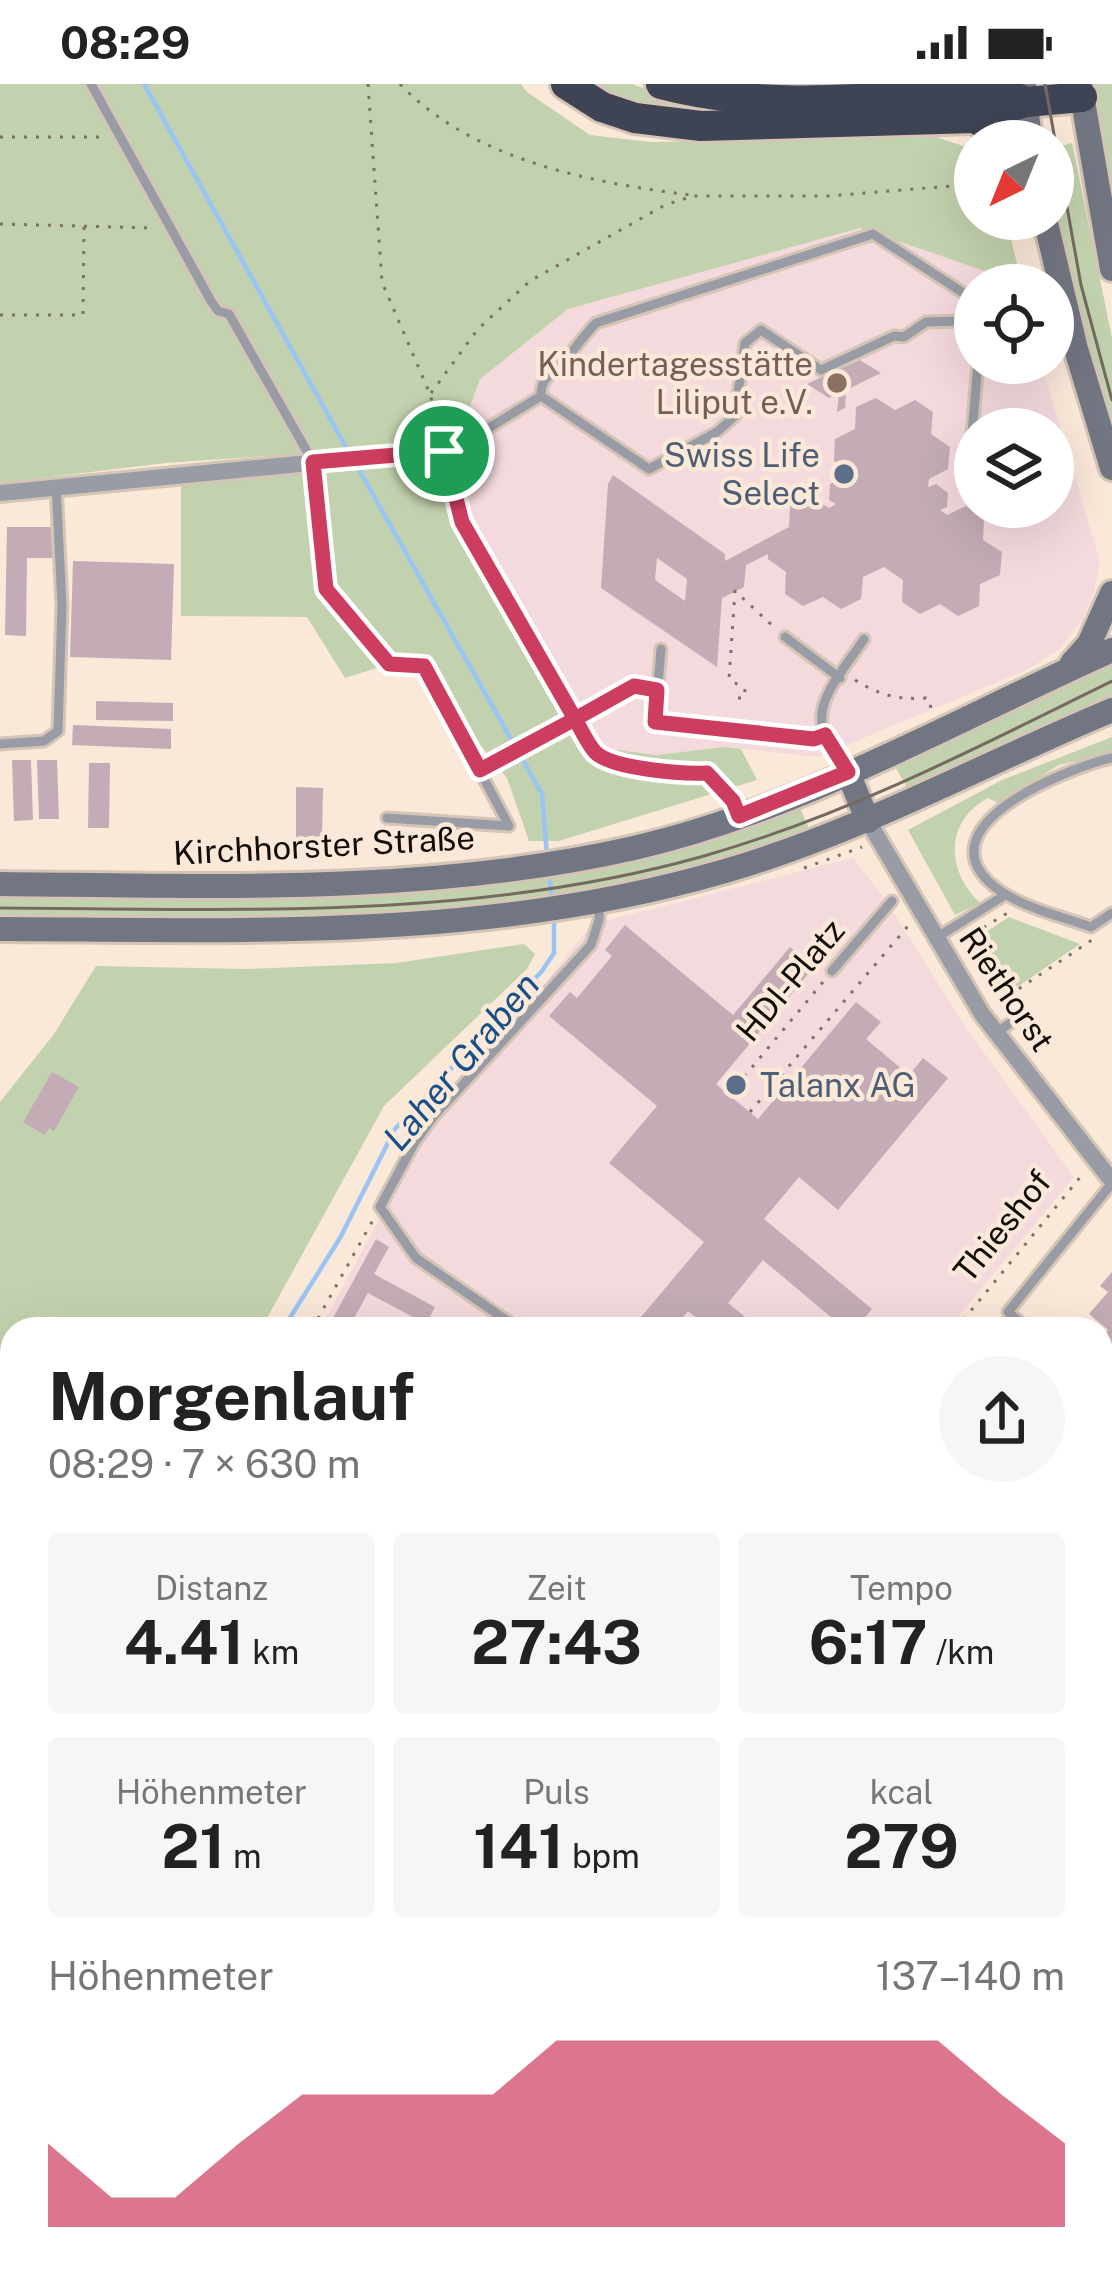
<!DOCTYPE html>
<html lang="de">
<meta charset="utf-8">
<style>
:root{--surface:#fff;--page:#f6f6f6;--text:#222;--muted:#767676;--accent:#cd3d5f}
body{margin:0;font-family:"Public Sans",sans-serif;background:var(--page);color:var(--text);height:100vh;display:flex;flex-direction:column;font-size:45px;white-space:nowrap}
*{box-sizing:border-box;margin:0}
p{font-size:39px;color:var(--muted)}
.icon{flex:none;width:66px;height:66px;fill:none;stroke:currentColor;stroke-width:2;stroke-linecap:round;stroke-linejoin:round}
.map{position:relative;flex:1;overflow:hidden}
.sheet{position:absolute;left:0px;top:1233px;width:1113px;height:975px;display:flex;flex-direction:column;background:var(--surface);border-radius:36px 36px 0 0;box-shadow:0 12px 48px #0002}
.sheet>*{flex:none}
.needle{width:78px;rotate:223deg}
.controls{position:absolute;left:954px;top:36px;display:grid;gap:24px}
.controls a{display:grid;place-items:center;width:120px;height:120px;border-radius:50%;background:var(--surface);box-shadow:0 12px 48px #0002;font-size:60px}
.pin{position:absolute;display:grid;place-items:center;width:102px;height:102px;color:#fff;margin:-51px;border:6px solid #fff;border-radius:50%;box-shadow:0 3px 12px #0007}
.round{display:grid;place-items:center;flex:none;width:126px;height:126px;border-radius:63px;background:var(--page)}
.summary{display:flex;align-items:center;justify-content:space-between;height:204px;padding:0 48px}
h1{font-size:66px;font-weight:700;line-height:90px}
.stats{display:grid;grid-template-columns:repeat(3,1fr);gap:18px;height:204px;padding:12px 48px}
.stats div{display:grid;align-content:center;border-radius:12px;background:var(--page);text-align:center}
.stats b{font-size:60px;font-weight:700}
.stats small{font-size:33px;font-weight:400}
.stats p{font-size:33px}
.chart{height:336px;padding:24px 48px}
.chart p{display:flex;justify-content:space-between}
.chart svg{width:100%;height:216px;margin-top:12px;fill:var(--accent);opacity:.7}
.status{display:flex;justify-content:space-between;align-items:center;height:84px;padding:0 60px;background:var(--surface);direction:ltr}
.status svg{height:33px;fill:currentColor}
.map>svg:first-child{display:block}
</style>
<div class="status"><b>08:29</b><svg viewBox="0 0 49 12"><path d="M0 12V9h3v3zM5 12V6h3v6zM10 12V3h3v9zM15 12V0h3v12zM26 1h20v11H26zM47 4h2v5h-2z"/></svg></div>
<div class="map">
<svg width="1112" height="2206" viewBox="0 0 1112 2206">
<rect width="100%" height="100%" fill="#fae8d9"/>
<g fill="#f5dadd" fill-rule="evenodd">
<path d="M860 144 1022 200 975 201V279H1041L1100 477 1094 509 1082 537 1058 566 1029 585 818 673 725 663 656 671 596 663 468 438 457 381 461 347 480 295 568 225ZM975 345H1053V423H975Z"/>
<polygon points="853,774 885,815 966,944 1074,1093 948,1245 320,1245 421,1057 592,840"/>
</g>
<polygon fill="#f2dbc7" points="1101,1875 1112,1884 1112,2206 894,2206 898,2201 894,2196 1101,2196"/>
<g fill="#c3d2ae">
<polygon points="0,0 521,0 527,8 590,51 650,58 936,53 975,66 975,135 1006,135 1022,200 860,144 568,225 480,295 461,347 457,381 468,438 596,663 656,671 725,663 741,665 757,696 559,757 529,757 507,694 438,609 424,582 389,580 345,594 307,533 181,532 181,398 280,391 280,371 166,379 0,399"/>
<path d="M593 0H632L690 21 721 27C673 27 635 24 593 0Z"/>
<polygon points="1091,0 1112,0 1112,133"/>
<path d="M1072 59 1112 254V353C1085 259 1053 162 1053 64Z"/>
<polygon points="1112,575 1112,613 907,709 903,704 906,701 895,683"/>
<path d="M1112 653V669L1059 681 998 719 988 714C944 738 946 787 980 819L955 831 908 746 1002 696Z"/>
<polygon points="799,721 810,747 719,779 653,796 430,833 0,837 0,808 373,807"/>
<polygon points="1009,833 1080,860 1007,910 972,857"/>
<polygon points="524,860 535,870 527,885 384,1022 261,1245 12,1245 12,2196 658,2196 671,2206 0,2206 0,1018 54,950 96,882 247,885 396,879"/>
</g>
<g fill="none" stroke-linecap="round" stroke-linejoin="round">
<g stroke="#9ac4f3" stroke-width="4.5">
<polyline points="144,0 348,367"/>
<polyline points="354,377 542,710 547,772"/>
<polyline points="549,790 552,814"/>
<polyline points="283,1245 340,1154 395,1045 542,887 554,869 554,831"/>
<polyline points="0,1781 12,1749"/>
</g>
</g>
<g fill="#c3acb5" fill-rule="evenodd">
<polygon points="858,275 881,289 846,306 845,324 837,328 839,309 829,314 807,300"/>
<path d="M876 314 895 326 915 316 933 328 931 350 950 363 948 385 929 395 928 403 936 400 948 409 947 423 940 426 947 431 966 422 984 434 983 456 1002 468 1000 491 980 500 979 522 958 532 940 520 920 530 902 518 903 496 884 483 863 493 861 515 841 525 823 513 803 522 785 510 786 488 768 475V470L746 481 744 503 722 514 717 583 601 504 608 400 613 391 725 470V477L789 443 790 422 810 412 829 424 836 420 829 416 830 400 844 394 851 398 852 390 834 377 835 355 855 345 856 323ZM657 474 687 495 685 517 655 496Z"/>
<polygon points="7,443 57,443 57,474 27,474 26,552 5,551"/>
<polygon points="73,477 174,480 171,576 70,573"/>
<polygon points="96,617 173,619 173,637 96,636"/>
<polygon points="73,641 171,645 171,665 72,661"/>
<polygon points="12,676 31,676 33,736 14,737"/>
<polygon points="37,676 57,676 59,735 39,735"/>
<polygon points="89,679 110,679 109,744 88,744"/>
<polygon points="296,703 323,704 322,756 296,756"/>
<polygon points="625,841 733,931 790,863 814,883 716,1000 758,1035 856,918 881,938 866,955 909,991 923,974 948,994 838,1126 799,1093 764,1135 872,1225 855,1245 845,1245 763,1176 728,1219 760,1245 710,1245 688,1227 673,1245 631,1245 704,1158 609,1079 657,1022 549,932 570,908 577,914 612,872 605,866"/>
<polygon points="52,988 79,1003 54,1047 49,1044 45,1051 23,1038"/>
<polygon points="376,1155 389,1163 374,1190 435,1223 426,1240 368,1209 348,1245 327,1245"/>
<polygon points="1112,1188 1112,1264 1101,1255 1108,1246 1089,1230 1108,1208 1100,1202"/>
<polygon points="1112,1747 1112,1810 1101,1823 1101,1761"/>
<polygon points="1101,1904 1112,1913 1112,1922 1101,1936"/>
<polygon points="1112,1982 1112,2017 1106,2017 1101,2026 1101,1990 1103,1992"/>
<polygon points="936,2196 1032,2196 1036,2199 1035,2206 943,2206"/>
</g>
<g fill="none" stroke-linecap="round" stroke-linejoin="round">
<g stroke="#d5c5b7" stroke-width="15">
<g id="lane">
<polyline points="91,0 211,217 218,227 229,230 313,378 325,505 389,580 424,582 509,742 387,734"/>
<polyline points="966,226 973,232 975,242"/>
<polyline points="972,350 978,279"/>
<path d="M371 373 459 362 541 312C541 291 552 293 563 279 574 266 583 252 596 239L873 150 968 212 966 226 959 237 926 238 904 253 894 252 821 286 761 246 745 259 735 332 717 348 649 385 541 312"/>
<polyline points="785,553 840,594"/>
<polyline points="661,565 655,638 814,655 825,651"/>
<polyline points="0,660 44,657 58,647 62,521 56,401"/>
<path d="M1112 674C1071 683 929 738 988 797 1014 822 1057 831 1091 843L1112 829"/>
<path d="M848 689C840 674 828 660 823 644 814 615 850 578 864 555"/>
<polyline points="936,854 1005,811"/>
<polyline points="832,887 892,817"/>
<polyline points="996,949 1012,938"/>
<polyline points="519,1245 416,1174 380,1123 415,1058 433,1033 591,861 599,836 599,817"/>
<polyline points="1028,1245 1008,1228 1112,1099"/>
<polyline points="1101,2084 1112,2091"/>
</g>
</g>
<g stroke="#d5c5b7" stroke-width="22">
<g id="street">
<polyline points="0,409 371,373"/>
<polyline points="868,737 982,930 1112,1097"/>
<polyline points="1101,1696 1112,1683"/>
<polyline points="1101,1855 1112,1864"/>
</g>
</g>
<g stroke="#d5c5b7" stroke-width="30">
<g id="secondary">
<polyline points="1024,0 1030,57"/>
<polyline points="1080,0 1112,185"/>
<polyline points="1045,135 1076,265 1112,384"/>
<polyline points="1072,579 1089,560 1112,509"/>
<polyline points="848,689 868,737"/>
<path d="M0 800C211 802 427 811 634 764 803 725 955 636 1112 566"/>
<path d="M0 845C246 846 485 857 725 787 860 748 983 680 1112 626"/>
</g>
</g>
<g stroke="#d5c5b7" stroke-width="36">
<g id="highway">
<polyline points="566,0 602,23 635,34 701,42 974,34 1026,18 1082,13"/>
<path d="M661 0C769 29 888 12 998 6L1026 18"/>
<polyline points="974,34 1018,57"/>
</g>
</g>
<g stroke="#7c7067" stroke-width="3" stroke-dasharray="3 9" stroke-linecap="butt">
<polyline points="368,0 382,198 430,310 441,352"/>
<path d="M400 0C472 76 592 99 691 111"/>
<polyline points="0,53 106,53"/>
<polyline points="0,140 154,144"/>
<polyline points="0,231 83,231 84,141"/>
<polyline points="431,309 478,245 530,197 665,121 693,112 830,112 975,100"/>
<path d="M448 379 462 438 595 668C622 687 674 691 707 689L730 714"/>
<path d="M855 596C879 611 898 616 926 614L931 618 930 627"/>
<polyline points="738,614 744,614 745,605 729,595 735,507 775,544"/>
<polyline points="492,680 634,602 643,604"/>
<polyline points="804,784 862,763"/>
<polyline points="963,856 1009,828"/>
<polyline points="999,918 1092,856"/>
<polyline points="729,1011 823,898"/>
<polyline points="750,1028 908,842"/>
<polyline points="969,1235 982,1245"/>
<polyline points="312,1245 373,1136"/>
<polyline points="956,1245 1082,1091"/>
<polyline points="1101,1273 1112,1282"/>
<polyline points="1112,1525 1103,1558 1112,1566"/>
<polyline points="0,1893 12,1876"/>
<polyline points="658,2196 671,2206"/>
<polyline points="699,2206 708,2196"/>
</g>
<use href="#lane" stroke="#999ca5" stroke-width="9"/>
<use href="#street" stroke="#999ca5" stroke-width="16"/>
<use href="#secondary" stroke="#727682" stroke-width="24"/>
<use href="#highway" stroke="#3f4454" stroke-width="30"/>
<g stroke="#756a61" stroke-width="3">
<polyline points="1045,0 1081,201 1112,316"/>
<path d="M0 824C236 825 474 837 704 772 847 731 979 663 1112 597"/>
</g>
</g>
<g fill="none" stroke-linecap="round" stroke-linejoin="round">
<g stroke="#fff" stroke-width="24">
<path id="route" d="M444 367 313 378 326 505 389 580 424 582 480 686 575 635C581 645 587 659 595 668 611 685 683 690 707 689L733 717 739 732 848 688 825 651 814 655 655 638 657 606 634 602 575 635 462 438 444 367"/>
</g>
<use href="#route" stroke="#cd3d5f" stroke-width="15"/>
</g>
<circle fill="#8d6e63" stroke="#fae8d9" stroke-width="4.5" cx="837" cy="299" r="12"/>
<g fill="#5c6f8a" stroke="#fae8d9" stroke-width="4.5">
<circle cx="844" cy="390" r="12"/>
<circle cx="736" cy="1001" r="12"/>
</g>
<g text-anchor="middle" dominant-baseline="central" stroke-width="9" stroke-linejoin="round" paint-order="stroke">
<g font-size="33" fill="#785e54" stroke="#fae8d9" text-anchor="end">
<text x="813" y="280">Kindertagesstätte<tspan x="813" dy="38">Liliput e.V.</tspan></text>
</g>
<g font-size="33" fill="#4e5e75" stroke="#fae8d9" text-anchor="end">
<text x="820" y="371">Swiss Life<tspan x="820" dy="38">Select</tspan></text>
<text x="760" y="1001" text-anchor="start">Talanx AG</text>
</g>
<g font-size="33" fill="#120c07" stroke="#fae8d9">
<text transform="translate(324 761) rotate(-3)">Kirchhorster Straße</text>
<text transform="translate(790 896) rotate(-50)">HDI-Platz</text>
<text transform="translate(1007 905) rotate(56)">Riethorst</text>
<text transform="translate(1002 1142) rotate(-51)">Thieshof</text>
</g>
<g font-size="36" font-style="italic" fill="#164f88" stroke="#fae8d9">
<text transform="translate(461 977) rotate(-50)">Laher Graben</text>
</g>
</g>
</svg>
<div class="controls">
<a><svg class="needle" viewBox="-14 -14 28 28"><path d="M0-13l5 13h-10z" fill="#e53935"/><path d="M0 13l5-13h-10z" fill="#767676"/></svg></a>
<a><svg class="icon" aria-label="locate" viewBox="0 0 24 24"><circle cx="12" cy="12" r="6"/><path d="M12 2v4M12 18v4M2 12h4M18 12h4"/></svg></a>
<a><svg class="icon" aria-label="layers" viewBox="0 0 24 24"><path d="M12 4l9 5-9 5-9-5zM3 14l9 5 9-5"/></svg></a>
</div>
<div class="pin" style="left:444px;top:367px;background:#1e9e55"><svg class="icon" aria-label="arrive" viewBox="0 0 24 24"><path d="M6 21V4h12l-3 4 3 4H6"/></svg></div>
<section class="sheet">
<div class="summary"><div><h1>Morgenlauf</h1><p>08:29 · 7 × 630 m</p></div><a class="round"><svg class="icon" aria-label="share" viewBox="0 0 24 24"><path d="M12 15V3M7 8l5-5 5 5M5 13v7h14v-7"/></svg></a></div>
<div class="stats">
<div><p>Distanz</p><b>4.41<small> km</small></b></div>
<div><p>Zeit</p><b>27:43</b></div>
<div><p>Tempo</p><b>6:17<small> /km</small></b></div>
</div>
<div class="stats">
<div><p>Höhenmeter</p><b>21<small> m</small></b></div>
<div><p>Puls</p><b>141<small> bpm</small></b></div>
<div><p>kcal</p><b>279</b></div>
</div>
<div class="chart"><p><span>Höhenmeter</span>137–140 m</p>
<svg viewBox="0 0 160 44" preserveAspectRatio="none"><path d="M0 44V27L10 38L20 38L30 27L40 17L50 17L60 17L70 17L80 6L90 6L100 6L110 6L120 6L130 6L140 6L150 17L160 27V44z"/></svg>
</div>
</section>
</div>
